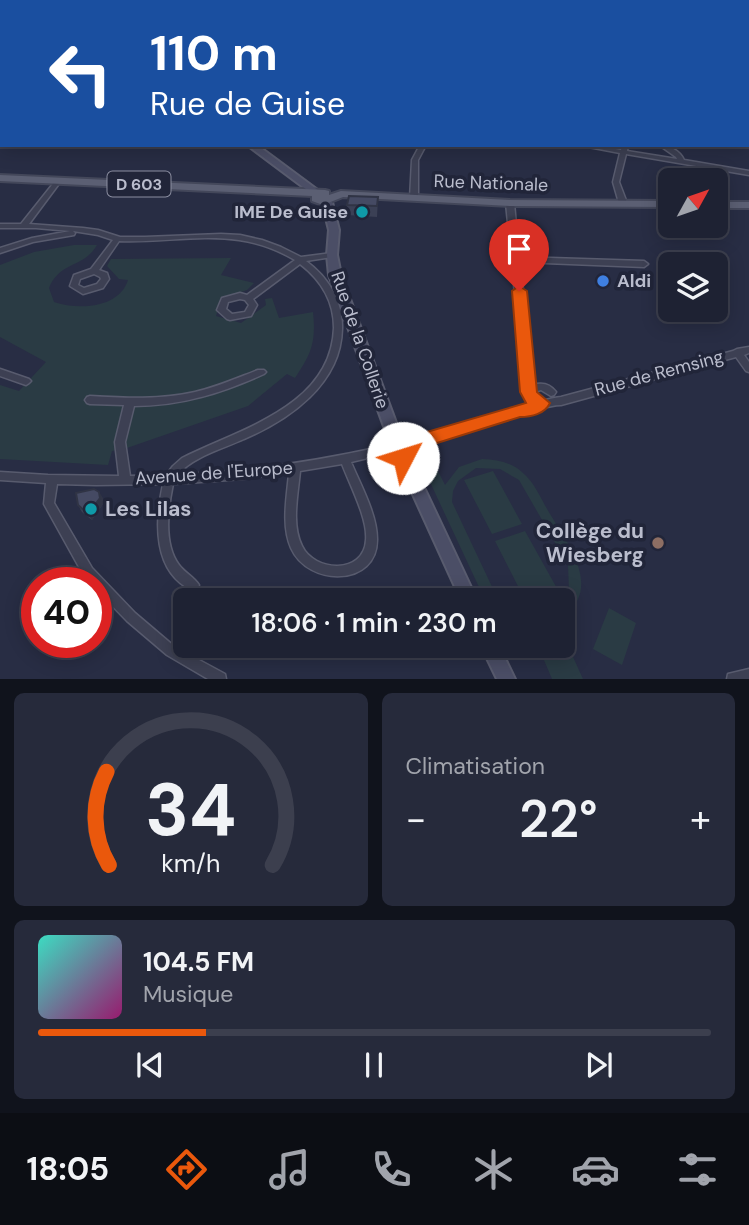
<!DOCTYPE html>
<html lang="fr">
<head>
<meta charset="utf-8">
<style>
	:root { --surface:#1e2233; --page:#262a3b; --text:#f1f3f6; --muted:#a1a4ac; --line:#3c3f4e; --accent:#ea580c }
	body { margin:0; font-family:"DM Sans",sans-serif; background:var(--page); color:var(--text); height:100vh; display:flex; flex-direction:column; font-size:26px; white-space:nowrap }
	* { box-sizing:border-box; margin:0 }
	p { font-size:23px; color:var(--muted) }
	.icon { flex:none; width:38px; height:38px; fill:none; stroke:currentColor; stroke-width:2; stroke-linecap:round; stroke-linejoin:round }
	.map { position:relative; height:679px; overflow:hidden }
	.side { display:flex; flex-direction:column; gap:14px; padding:14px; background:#10131c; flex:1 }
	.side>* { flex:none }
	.top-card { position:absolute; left:0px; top:0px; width:749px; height:147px; box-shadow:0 4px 18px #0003,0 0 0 2px var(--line); background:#1a4fa0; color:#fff; overflow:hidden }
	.needle { width:46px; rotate:50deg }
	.buttons { position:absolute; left:658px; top:168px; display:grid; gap:14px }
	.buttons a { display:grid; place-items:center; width:70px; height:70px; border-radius:10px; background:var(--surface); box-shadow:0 4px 18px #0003,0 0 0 2px var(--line); font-size:35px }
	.speed { position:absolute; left:21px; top:567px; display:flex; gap:14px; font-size:35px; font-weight:700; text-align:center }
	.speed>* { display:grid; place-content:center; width:91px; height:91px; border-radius:50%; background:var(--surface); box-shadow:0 4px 18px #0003,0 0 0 2px var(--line); line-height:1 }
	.speed .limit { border:10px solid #d22; background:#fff; color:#111 }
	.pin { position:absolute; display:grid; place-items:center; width:60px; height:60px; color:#fff; margin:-72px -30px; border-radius:50% 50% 50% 0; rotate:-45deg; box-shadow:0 0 7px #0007 }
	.pin .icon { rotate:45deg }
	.me { position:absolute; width:77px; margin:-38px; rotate:50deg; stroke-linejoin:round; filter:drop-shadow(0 0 5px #0008) }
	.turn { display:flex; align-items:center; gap:24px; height:147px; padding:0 35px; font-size:32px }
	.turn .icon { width:91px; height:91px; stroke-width:2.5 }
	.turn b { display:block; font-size:49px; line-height:60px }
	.big { font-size:52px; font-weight:600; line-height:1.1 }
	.side .widget { flex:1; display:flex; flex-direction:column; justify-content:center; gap:10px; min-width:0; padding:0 24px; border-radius:10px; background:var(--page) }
	.side .dial { align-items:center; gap:0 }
	.dial svg { height:182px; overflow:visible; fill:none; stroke:var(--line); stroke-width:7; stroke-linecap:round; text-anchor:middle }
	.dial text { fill:var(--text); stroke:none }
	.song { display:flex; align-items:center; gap:21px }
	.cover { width:84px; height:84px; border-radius:10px; background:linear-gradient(135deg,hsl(170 70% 55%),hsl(320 70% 35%)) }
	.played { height:7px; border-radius:4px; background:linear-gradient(90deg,var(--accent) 25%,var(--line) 25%) }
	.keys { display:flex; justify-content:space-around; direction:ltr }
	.heat { display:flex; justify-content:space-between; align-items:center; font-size:38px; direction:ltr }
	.side .tiles { flex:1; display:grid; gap:14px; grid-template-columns:1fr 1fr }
	.widget:last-child { grid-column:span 2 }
	.trip { position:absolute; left:173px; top:588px; width:402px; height:70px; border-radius:10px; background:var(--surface); box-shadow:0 4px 18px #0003,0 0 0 2px var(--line); font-weight:600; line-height:70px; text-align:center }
	.tab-bar { display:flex; height:112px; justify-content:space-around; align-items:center; background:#0c0e14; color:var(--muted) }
	.tab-bar .icon { width:49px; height:49px }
	.tab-bar .active { color:var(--accent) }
	.tab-bar b { font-size:32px; color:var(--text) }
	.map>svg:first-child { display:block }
	.green { fill:#2a3b44 }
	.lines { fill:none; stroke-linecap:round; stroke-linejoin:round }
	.street-casing { stroke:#585b6e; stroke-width:3 }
	.secondary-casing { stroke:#585b6e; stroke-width:4 }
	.primary-casing { stroke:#43475a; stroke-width:4 }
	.street { fill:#3d4053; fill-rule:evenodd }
	.secondary { fill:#4b4e66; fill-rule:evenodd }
	.primary { fill:#5b5f73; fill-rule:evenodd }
	.wall { fill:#3b4055 }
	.shaded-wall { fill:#303445 }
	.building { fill:#454a63; stroke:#303445; stroke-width:2 }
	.route { fill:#ea580c; stroke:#983908; stroke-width:2 }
	.culture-dot { fill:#0f9aa8; stroke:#212539; stroke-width:2.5 }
	.shop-dot { fill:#3f7fe0; stroke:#212539; stroke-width:2.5 }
	.education-dot { fill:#8d6e63; stroke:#212539; stroke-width:2.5 }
	.labels { text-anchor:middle; stroke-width:7; stroke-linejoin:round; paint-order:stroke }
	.shield { fill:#212539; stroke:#8c8fa1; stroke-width:2 }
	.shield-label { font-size:16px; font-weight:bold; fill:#babdcd }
	.street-label { font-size:18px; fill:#babdcd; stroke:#212539 }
	.poi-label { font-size:18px; font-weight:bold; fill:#babdcd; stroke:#212539; text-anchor:end }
	.near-poi-label { font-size:21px; font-weight:bold; fill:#babdcd; stroke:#212539; text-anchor:start }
</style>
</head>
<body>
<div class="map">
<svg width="749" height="679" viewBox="0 0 749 679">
	<rect width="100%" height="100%" fill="#282d44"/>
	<path class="green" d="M 74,245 L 97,245 C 84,268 60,261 49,288 L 54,302 C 77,310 119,309 128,280 L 119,279 L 107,266 L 111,259 L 231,258 L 221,275 L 254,283 L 247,290 L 221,299 L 216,316 L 241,323 L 266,305 L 265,299 L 272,298 L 279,318 L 313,312 C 316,342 312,353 295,378 L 287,374 L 248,406 L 127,448 L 112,451 L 108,465 L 0,459 L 0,385 L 19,391 L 46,362 L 0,337 L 0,265 L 34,252 Z
		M 482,459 C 498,460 511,462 523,473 C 535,483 542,501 550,514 C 568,544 602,587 564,616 L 563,600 L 569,591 L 568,565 L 519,480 L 500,469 L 476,468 L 458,481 L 453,491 L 452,502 L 495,593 L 503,600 L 485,600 L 423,467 L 434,463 L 445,485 L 459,467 Z
		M 493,471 L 522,524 L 492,534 L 464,480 Z
		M 525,531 L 559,592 L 538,600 L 525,600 L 495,541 Z
		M 609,608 L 636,623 L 622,665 L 593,649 Z
		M 564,637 L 583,679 L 552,679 L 538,646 L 564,646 Z"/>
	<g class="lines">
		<g class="street-casing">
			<path id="street" d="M 20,0 L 27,0 L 30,2 L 23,2 Z
				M 468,0 L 473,0 L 472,2 L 467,2 Z
				M 747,88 L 749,89 L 749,93 L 747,92 Z
				M 0,125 L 2,125 L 2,129 L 0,129 Z
				M 420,145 L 426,145 L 418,160 L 418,198 L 414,200 L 410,198 L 412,160 Z
				M 578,145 L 594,145 L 621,150 L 622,145 L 628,145 L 627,151 L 677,159 L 676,157 L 659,145 C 669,145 680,151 684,160 L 749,171 L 749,175 L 626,154 L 619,182 L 627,203 L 623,205 L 619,203 L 613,182 L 620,153 Z
				M 58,179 L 61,181 L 29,224 L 83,228 L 98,230 L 120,237 L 145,237 L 221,234 L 240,235 L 262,240 L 281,247 L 301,257 L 332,253 L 336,255 L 332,257 L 306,261 C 328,277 343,301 342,329 C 341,384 289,420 244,439 C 222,449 195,456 178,474 C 248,472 317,461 385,446 L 389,447 L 390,450 L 389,453 L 351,462 C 360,484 377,514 377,539 C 378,587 308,587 291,548 C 281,525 287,497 289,473 L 242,479 L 173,484 C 168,508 163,544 179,565 C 185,573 194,577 199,585 L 197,589 L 193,591 C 152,572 155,521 163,484 L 96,485 L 57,484 L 54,503 L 92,568 L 135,613 L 175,647 L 225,674 L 226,679 L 208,679 L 167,655 L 127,621 L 96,589 L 96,583 L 90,583 L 84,576 L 44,504 L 46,483 L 0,480 L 0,472 L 48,475 L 119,476 L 115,442 L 124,405 L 90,404 L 87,403 L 85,400 L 87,397 L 90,396 C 125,398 160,400 195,392 C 217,387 237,378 258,370 L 264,370 L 266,372 L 264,374 C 222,393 181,406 134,406 L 125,442 L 130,476 L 166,475 L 173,466 L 182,458 C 239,429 331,407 334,328 C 334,301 321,280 300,264 L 253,299 L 257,305 L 251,316 L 230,320 L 227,319 L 217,310 L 222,298 L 240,293 L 247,295 L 295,260 C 278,250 259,243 239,240 C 200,234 159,243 119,241 L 99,270 L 107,273 L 109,279 L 103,288 L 83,294 L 70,286 L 74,275 L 91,269 L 113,240 L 98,235 L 73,231 L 75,233 L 74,235 L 33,242 L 0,253 L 0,248 L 32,238 L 70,231 L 36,228 L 0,228 L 0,224 L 21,224 L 56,180 ZM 94,274 L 100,277 L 101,279 L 97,284 L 84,288 L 78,285 L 80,279 ZM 240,299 L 245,300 L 249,305 L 245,312 L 232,314 L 226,309 L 228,302 ZM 342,464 C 350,485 368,519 366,540 C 364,575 314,572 302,546 C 291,524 298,494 300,471 Z
				M 507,201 L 510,201 L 514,203 L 519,257 L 644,261 L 648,264 L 644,267 L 520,262 L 533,385 C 543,382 550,384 556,392 L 554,395 L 551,396 L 541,390 L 534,392 L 533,399 L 527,399 L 525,396 L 506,203 Z
				M 749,347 L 749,353 L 744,355 L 749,362 L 749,372 L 746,371 L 736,357 L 561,405 C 547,405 534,412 520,414 L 412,447 L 408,446 L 407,443 L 408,440 L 412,439 L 520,406 C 534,405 547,398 561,397 L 733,351 L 737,349 Z
				M 0,369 L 29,379 L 31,381 L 29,383 L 26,385 L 0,376 Z
				M 749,669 L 749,679 L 727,679 L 728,674 Z"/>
		</g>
		<g class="secondary-casing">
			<path id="secondary" d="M 171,0 L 177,0 L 178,2 L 172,2 Z
				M 619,0 L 627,0 L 629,2 L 620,2 Z
				M 747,50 L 749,50 L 749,55 L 747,55 Z
				M 0,63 L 2,63 L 2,67 L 0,67 Z
				M 247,145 L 257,145 L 323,194 L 321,196 L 315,196 Z
				M 327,199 L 332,202 L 339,230 L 337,255 L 341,275 L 398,428 C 417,431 425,446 412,462 L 477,600 L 461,600 L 400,466 C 381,463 373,448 386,432 L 329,275 L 327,255 L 329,230 L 322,202 ZM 397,440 L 401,440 L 405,446 L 404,451 L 398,454 L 393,448 L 393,443 Z
				M 481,646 L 499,646 L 515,679 L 497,679 Z"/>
		</g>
		<g class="primary-casing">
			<path id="primary" d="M 0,175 L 325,190 L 329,191 L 329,195 L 341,191 L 510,200 L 670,201 L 670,207 L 510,206 L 343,197 L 323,205 L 312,201 L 312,196 L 0,181 Z
				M 716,202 L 749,202 L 749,208 L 716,208 Z"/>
		</g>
		<use href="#street" class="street"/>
		<use href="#secondary" class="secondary"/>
		<use href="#primary" class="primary"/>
	</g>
	<path class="wall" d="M 378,197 L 377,217 L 347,215 L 347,205 Z
		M 103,498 L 103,504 L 92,520 L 82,512 L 78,505 Z"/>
	<path class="shaded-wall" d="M 99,492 L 103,498 L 103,504 L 92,520 L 88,514 Z"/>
	<path class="building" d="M 349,196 L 378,197 L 377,206 L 347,205 Z
		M 94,489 L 99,492 L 100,498 L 88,514 L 78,505 L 76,493 Z"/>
	<path class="route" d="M 519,286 L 527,291 L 537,392 L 550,403 C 545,414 531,417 520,417 L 421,448 C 420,460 408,468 397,464 L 394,458 L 403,449 L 406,438 L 526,403 L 520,392 L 512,291 Z"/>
	<g class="culture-dot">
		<circle cx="362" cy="212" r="7"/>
		<circle cx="91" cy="509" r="7"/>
	</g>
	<circle class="shop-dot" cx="603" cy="281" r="7"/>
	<circle class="education-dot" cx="658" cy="543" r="7"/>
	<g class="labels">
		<rect class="shield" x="107.5" y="171.5" width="63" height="25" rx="5"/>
		<g class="shield-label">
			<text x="139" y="190">D 603</text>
		</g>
		<g class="street-label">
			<text transform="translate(491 183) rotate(2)" y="6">Rue Nationale</text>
			<text transform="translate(360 340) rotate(71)" y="6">Rue de la Collerie</text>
			<text transform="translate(659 373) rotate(-15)" y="6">Rue de Remsing</text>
			<text transform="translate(214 473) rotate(-4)" y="6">Avenue de l'Europe</text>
		</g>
		<g class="poi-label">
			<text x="348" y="218">IME De Guise</text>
			<text x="617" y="287" text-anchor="start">Aldi</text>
		</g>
		<g class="near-poi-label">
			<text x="105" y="516">Les Lilas</text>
			<text x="644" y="538" text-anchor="end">Collège du<tspan x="644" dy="24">Wiesberg</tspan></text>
		</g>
	</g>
</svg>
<div class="buttons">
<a><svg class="needle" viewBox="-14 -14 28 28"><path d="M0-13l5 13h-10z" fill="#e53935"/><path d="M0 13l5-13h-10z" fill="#a1a4ac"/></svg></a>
<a><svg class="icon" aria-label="layers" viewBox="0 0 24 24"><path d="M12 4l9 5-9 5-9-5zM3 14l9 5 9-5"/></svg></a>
</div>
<div class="speed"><div class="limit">40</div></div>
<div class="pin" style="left:519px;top:291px;background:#d93025"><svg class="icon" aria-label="arrive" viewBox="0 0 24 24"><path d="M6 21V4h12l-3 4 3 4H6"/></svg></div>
<svg class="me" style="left:403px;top:458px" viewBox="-20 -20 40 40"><circle r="19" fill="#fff"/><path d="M0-13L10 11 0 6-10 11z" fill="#ea580c"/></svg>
<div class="trip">18:06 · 1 min · 230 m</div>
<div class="top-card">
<div class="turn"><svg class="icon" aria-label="left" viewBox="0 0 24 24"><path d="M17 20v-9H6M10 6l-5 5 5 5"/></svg><div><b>110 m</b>Rue de Guise</div></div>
</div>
</div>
<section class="side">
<div class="tiles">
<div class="widget dial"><svg viewBox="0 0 100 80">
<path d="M14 69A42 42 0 1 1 86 69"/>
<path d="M14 69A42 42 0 0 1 13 28" stroke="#ea580c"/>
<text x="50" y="56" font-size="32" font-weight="700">34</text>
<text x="50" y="72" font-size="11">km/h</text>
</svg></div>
<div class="widget"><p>Climatisation</p>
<div class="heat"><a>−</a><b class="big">22°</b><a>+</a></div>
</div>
<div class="widget">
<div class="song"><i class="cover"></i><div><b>104.5 FM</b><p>Musique</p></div></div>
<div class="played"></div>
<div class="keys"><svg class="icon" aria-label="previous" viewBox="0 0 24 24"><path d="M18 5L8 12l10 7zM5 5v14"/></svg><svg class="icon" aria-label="pause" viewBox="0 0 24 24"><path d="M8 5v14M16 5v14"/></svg><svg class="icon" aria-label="next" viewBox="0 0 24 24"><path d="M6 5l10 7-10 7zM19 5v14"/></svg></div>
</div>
</div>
</section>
<nav class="tab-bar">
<b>18:05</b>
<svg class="icon active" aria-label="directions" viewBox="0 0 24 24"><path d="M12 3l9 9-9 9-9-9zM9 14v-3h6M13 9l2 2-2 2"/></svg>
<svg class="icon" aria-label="music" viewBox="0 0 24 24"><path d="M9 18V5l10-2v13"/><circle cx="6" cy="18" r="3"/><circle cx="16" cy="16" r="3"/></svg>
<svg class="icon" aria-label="phone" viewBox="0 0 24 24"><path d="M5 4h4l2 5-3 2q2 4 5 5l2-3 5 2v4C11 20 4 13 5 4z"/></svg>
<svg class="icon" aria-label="climate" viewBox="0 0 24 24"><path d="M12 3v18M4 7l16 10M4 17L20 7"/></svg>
<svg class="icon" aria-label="car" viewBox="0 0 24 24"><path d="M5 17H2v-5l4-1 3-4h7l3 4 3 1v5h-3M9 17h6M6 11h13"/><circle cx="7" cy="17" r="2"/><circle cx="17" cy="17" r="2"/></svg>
<svg class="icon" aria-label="filters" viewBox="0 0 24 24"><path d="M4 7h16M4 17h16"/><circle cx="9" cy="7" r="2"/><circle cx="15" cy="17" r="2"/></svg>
</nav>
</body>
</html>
